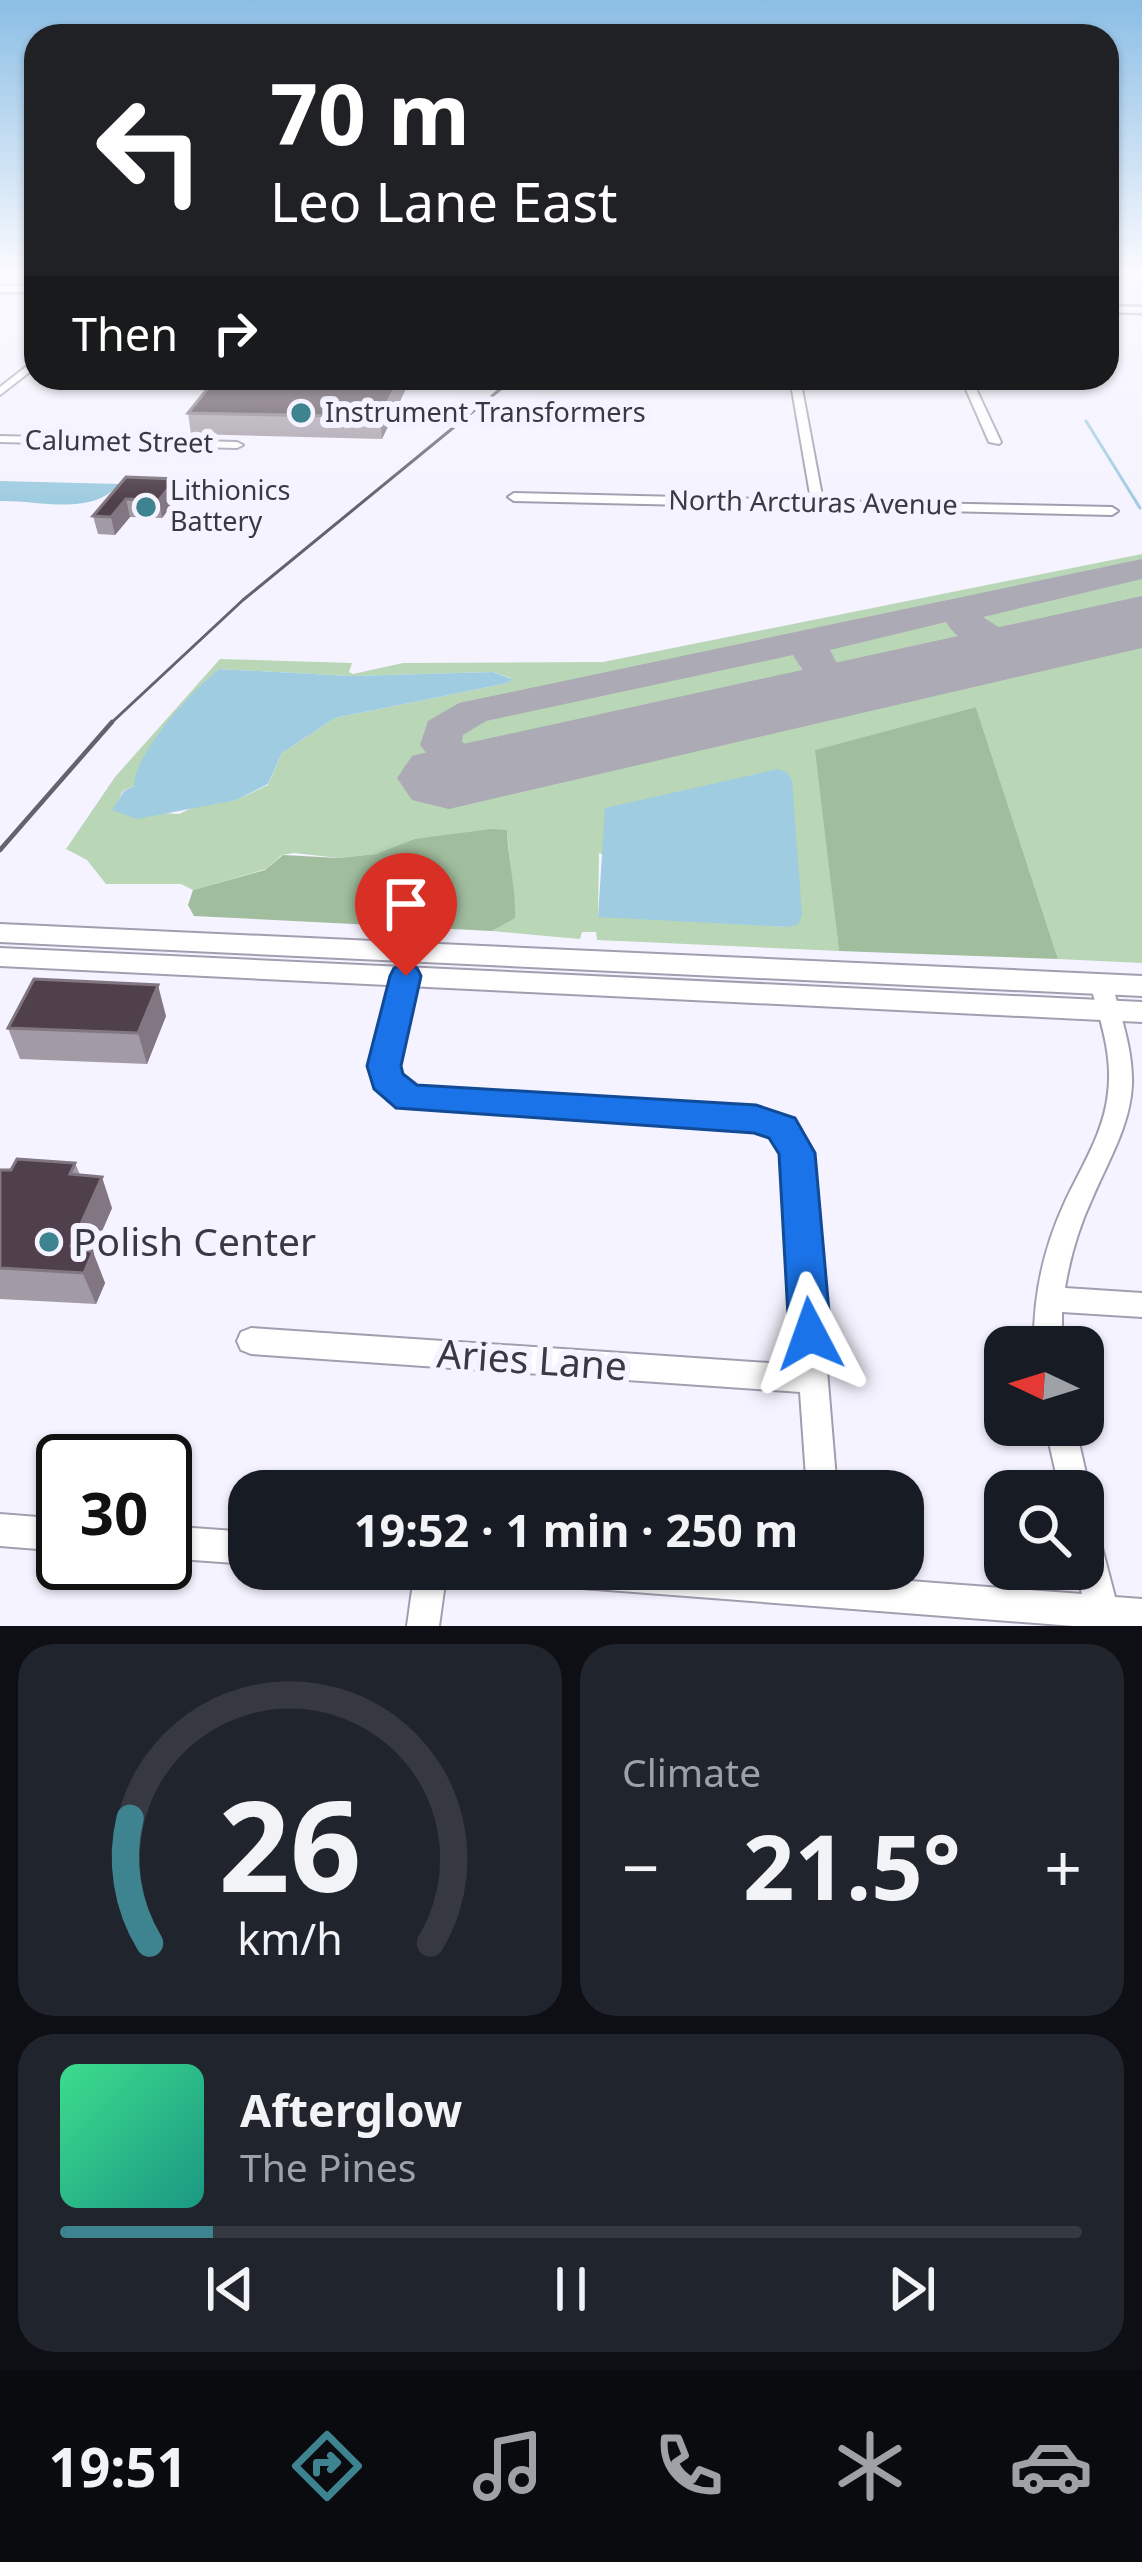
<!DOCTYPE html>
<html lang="en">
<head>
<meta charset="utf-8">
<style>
	:root { --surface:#171b24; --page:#20242c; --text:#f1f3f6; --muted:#9ea1a6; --line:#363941; --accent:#3d8390 }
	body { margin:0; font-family:"Noto Sans",sans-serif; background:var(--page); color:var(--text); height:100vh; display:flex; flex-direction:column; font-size:45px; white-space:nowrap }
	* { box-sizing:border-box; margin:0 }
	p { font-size:39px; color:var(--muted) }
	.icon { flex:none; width:66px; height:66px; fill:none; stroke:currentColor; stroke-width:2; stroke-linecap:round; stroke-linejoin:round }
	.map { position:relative; height:1626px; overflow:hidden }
	.panel { display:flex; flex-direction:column; gap:18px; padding:18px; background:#0d0f14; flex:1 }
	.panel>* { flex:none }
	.hud { position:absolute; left:24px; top:24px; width:1095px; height:366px; border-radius:36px; box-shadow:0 3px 9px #0004; background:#202124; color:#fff; overflow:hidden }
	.needle { width:78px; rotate:274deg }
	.controls { position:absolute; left:984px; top:1326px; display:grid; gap:24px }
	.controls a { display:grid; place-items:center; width:120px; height:120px; border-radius:24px; background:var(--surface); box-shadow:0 3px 9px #0004; font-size:60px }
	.speed { position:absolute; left:36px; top:1434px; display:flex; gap:24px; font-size:60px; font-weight:700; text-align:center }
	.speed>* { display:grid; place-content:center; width:156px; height:156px; border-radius:50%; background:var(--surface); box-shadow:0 3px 9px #0004; line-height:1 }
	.speed .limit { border:6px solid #111; border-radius:18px; background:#fff; color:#111 }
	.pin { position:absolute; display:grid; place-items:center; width:102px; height:102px; color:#fff; margin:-123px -51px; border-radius:50% 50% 50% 0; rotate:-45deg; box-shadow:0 0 12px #0007 }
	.pin .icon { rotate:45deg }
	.me { position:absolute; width:132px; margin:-66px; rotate:356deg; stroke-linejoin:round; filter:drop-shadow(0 0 9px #0008) }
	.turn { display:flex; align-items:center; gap:42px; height:252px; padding:0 48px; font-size:54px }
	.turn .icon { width:156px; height:156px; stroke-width:2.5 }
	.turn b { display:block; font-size:84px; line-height:102px }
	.then { display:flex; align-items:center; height:114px; padding:0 48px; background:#0003; gap:24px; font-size:45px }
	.big { font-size:90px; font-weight:700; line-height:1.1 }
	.panel .card { flex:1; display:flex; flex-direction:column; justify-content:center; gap:18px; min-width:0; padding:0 42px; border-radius:36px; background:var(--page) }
	.panel .dial { align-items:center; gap:0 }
	.dial svg { height:312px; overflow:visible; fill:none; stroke:var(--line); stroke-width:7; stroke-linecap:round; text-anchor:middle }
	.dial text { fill:var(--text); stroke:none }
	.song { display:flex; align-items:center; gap:36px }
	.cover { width:144px; height:144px; border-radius:18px; background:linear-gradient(135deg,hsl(150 70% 55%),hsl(170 70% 35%)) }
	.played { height:12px; border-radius:6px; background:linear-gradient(90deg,var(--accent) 15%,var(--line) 15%) }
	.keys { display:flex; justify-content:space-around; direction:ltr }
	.heat { display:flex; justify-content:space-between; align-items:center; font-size:66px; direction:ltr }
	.panel .tiles { flex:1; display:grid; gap:18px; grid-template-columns:1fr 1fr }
	.card:last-child { grid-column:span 2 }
	.trip { position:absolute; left:228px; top:1470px; width:696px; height:120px; border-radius:36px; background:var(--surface); box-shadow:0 3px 9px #0004; font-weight:700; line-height:120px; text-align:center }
	.dock { display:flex; height:192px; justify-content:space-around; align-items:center; background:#090b0e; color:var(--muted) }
	.dock .icon { width:84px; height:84px }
	.dock .current { color:var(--accent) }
	.dock b { font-size:54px; color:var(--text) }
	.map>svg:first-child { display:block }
	.green { fill:#b9d6b7; fill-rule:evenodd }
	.forest { fill:#a0bd9d }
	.water { fill:#9fcce0 }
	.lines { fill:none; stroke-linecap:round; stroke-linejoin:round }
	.stream { stroke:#9fcce0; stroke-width:3 }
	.taxiway { fill:#acaab4; fill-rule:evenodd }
	.runway { fill:#acaab4; fill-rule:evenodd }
	.minor-casing { stroke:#a29eb0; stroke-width:4 }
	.tertiary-casing { stroke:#a29eb0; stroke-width:5 }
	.secondary-casing { stroke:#a29eb0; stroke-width:4 }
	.minor { fill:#fff; fill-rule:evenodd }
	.tertiary { fill:#fff; fill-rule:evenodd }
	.secondary { fill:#fff; fill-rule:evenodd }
	.rail-far1 { stroke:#64626a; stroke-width:3 }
	.rail { stroke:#64626a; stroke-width:4.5 }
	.wall { fill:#a29aa5 }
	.shaded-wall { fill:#817681 }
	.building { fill:#4f404b; stroke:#817681; stroke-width:3 }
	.route { fill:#1a73e8; stroke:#114b97; stroke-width:3 }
	.poi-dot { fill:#3d8390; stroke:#f5f3ff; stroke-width:4.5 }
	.labels { text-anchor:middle; stroke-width:12; stroke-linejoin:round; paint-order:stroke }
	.far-poi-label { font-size:27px; fill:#3a3840; stroke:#f5f3ff; text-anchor:start }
	.far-street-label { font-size:27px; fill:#3a3840; stroke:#f5f3ff }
	.near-poi-label { font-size:39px; fill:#3a3840; stroke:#f5f3ff; text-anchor:start }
	.near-street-label { font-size:39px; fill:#3a3840; stroke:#f5f3ff }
</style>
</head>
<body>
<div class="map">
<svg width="1142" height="1626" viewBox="0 0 1142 1626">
	<rect width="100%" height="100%" fill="#f5f3ff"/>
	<path class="green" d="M 1142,554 L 1142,565 L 463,709 L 436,724 L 430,747 L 455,794 L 1142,636 L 1142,963 L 1058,959 L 976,707 L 816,750 L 839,951 L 597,940 L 596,932 L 582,932 L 580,939 L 492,931 L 515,917 L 507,831 L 414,839 L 376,854 L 339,858 L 294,853 L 282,855 L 266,869 L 193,890 L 181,884 L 106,884 L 87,860 L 66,849 L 115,777 L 220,659 L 352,663 L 349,672 L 353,674 L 403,663 L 603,662 ZM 219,669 L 350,676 L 493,672 L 511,678 L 508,683 L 335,718 L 282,753 L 268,785 L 236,800 L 202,803 L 179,814 L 113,810 L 123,791 L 134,786 L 180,707 ZM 599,853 L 788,927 L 598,916 Z
		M 1142,574 L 1142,608 C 1104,617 997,655 974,616 L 983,608 Z
		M 949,615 L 953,628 L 974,645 C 941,653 835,691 822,651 L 833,641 Z
		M 796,649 L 800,667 L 814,681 L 480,755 L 457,751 L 450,741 L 456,727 L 473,718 Z"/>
	<path class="forest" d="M 976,707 L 1058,959 L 839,951 L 815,750 Z
		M 492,829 L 507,830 C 508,860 516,889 515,918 L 492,931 L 194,916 L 188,905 L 193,890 L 265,870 L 283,855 L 339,858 L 376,854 L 414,839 Z"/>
	<path class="water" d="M 0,481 L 119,484 C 92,517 39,500 0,501 Z
		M 219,669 L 350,676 L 493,672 L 512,679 L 508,683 L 335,718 L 282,753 L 268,784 L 236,800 L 137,819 L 112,810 L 124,791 L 134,786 C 135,752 191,692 219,669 Z
		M 778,769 L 787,772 L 792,780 L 802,915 L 798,924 L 788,927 L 598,917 L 605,808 Z"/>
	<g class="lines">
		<path class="stream" d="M 1086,421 L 1140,508"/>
		<path class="taxiway" d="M 1142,559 L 1142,579 L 983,617 L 1006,632 L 1050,638 L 1056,646 L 1050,654 C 1017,662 964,653 946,622 L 830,650 L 836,662 L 887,674 L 893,682 L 887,690 L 873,694 L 808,679 L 793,655 L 486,721 L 463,735 L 462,742 L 478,751 L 519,757 L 525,766 L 519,775 C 485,784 441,775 420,745 L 428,721 L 459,703 Z"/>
		<path class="runway" d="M 1142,596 L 1142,648 L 449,809 L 412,800 L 397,778 L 412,756 L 449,747 Z"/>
		<g class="minor-casing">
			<path id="minor" d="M 36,359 L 36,367 L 0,395 L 0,387 Z
				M 790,378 L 800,378 L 823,501 L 1112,507 L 1118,511 L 1112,515 L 514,501 L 508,497 L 514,493 L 811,500 Z
				M 961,378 L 971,378 L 1001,442 L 999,444 L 989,442 Z
				M 0,436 L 237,442 L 243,445 L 237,448 L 0,442 Z
				M 406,969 L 413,971 L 416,976 L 395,1066 L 397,1076 L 414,1090 L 756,1110 C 783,1119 797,1127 809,1153 L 837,1491 L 807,1491 L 800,1392 L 251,1354 L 241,1350 L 237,1341 L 241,1332 L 251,1328 L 799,1365 L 785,1153 L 773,1137 L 755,1128 L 401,1105 L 378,1086 L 373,1066 L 396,976 L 399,971 Z
				M 1101,977 L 1108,979 L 1112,984 C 1121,1017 1133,1050 1132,1085 C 1130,1126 1108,1161 1092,1199 C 1079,1227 1070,1257 1065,1288 L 1142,1293 L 1142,1317 L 1062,1312 L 1062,1347 L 1034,1347 C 1033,1297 1043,1250 1064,1204 C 1081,1167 1104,1133 1108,1093 C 1113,1055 1100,1019 1090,984 L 1094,979 Z
				M 1045,1425 L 1075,1425 L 1090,1491 L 1086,1502 L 1083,1503 L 1083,1491 L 1060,1491 Z
				M 1083,1513 L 1094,1517 L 1115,1597 L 1142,1599 L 1142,1626 L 1074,1626 L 543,1585 L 532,1580 L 527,1569 L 752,1569 L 1082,1594 L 1076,1569 L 1083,1569 Z
				M 0,1514 L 63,1519 L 63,1551 L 0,1546 Z
				M 165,1526 L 249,1532 L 249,1564 L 165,1558 Z
				M 415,1569 L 447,1569 L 439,1626 L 407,1626 Z"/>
		</g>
		<g class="tertiary-casing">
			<path id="tertiary" d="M 0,286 L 36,286 L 36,292 L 0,292 Z
				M 1107,306 L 1142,307 L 1142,313 L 1107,312 Z"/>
		</g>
		<g class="secondary-casing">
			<path id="secondary" d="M 0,924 L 1142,976 L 1142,996 L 0,942 Z
				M 0,948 L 1142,1002 L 1142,1022 L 0,966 Z"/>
		</g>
		<use href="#minor" class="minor"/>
		<use href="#tertiary" class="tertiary"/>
		<use href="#secondary" class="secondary"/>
		<path class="rail-far1" d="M 109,725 L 243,600 L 514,378"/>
		<path class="rail" d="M 0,850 L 112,722"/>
	</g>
	<path class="wall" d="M 411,378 L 382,439 L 191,434 L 188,413 Z
		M 126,477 L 179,496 L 162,518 L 130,517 L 115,535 L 98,534 L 93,516 Z
		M 166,1016 L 147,1064 L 20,1059 L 8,1028 Z
		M 75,1163 L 80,1175 L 112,1208 L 93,1252 L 105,1283 L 96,1304 L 0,1299 L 0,1170 L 11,1170 Z"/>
	<path class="shaded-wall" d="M 400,378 L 411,378 L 382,439 L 380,417 Z
		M 176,479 L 179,496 L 162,518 L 159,500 Z
		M 126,499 L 130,517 L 115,535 L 111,517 Z
		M 158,985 L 166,1016 L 147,1064 L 138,1033 Z
		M 102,1177 L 112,1208 L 93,1252 L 105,1283 L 96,1304 L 71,1246 Z"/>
	<path class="building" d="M 216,378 L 400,378 L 380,417 L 188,413 Z
		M 126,477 L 176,479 L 159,500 L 126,499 L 111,517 L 93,516 Z
		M 34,979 L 158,985 L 138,1033 L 8,1028 Z
		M 17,1159 L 75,1163 L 70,1174 L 102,1177 L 71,1246 L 93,1252 L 84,1273 L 0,1268 L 0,1170 L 11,1170 Z"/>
	<linearGradient id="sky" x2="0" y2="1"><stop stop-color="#8bbee5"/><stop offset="0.54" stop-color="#fafaff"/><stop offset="1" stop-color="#fafaff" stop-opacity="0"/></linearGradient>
	<rect width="1142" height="501" fill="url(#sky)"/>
	<path class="route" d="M 406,964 L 417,968 L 421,976 L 401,1066 L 403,1074 L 417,1085 L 756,1105 L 795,1118 L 815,1153 L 831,1334 L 825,1347 L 810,1353 L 795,1347 L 789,1334 L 779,1154 L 769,1138 L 754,1133 L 396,1108 L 374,1089 L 367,1066 L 390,976 L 394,968 Z"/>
	<g class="poi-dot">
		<circle cx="301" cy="413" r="12"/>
		<circle cx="146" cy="507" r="12"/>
		<circle cx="49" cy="1242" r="12"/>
	</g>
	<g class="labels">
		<g class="far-poi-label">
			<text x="325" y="422">Instrument Transformers</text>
			<text x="170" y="500">Lithionics<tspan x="170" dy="31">Battery</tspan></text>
		</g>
		<g class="far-street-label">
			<text transform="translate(119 442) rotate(1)" y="9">Calumet Street</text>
			<text transform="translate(813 503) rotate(1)" y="9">North Arcturas Avenue</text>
		</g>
		<g class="near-poi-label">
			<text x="73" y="1256">Polish Center</text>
		</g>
		<g class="near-street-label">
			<text transform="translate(532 1360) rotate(4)" y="14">Aries Lane</text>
		</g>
	</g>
</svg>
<div class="controls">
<a><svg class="needle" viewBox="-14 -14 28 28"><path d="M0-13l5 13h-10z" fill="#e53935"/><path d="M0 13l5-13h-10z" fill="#9ea1a6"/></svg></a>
<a><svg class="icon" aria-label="search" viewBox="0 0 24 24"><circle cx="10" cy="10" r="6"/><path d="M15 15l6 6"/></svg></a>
</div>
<div class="speed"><div class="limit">30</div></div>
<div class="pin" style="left:406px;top:976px;background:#d93025"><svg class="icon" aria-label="arrive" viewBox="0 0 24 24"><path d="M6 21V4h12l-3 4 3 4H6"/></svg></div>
<svg class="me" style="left:810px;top:1334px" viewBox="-20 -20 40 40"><path d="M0-17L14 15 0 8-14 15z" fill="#1a73e8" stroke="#fff" stroke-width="4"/></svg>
<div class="trip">19:52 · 1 min · 250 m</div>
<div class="hud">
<div class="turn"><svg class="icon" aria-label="left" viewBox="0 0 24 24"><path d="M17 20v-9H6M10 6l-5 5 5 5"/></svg><div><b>70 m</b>Leo Lane East</div></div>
<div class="then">Then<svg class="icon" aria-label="right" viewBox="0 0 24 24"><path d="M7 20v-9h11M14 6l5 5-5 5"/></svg></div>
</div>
</div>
<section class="panel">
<div class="tiles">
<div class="card dial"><svg viewBox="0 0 100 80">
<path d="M14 69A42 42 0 1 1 86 69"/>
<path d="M14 69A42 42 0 0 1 9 37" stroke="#3d8390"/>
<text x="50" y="56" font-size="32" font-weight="700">26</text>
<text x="50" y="72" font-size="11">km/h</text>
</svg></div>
<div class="card"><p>Climate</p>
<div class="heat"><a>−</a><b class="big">21.5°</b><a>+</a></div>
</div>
<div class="card">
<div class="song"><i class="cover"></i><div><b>Afterglow</b><p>The Pines</p></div></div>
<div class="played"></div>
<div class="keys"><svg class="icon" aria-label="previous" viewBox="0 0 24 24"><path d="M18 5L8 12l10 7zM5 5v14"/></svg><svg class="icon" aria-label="pause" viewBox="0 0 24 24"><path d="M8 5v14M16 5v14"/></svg><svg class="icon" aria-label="next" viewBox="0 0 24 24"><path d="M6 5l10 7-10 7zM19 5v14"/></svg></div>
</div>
</div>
</section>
<nav class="dock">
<b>19:51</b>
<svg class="icon current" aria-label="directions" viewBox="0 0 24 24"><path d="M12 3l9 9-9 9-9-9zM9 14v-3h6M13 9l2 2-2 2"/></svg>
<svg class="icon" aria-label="music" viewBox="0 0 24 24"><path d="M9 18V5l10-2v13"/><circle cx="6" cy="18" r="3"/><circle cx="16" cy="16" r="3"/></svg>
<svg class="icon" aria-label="phone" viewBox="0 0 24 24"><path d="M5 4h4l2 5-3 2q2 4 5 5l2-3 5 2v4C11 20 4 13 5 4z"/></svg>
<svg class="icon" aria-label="climate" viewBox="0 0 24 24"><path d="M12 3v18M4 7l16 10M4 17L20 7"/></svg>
<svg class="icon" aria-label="car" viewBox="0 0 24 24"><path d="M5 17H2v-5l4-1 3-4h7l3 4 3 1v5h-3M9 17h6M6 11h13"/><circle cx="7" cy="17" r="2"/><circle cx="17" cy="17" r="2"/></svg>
</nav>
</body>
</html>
